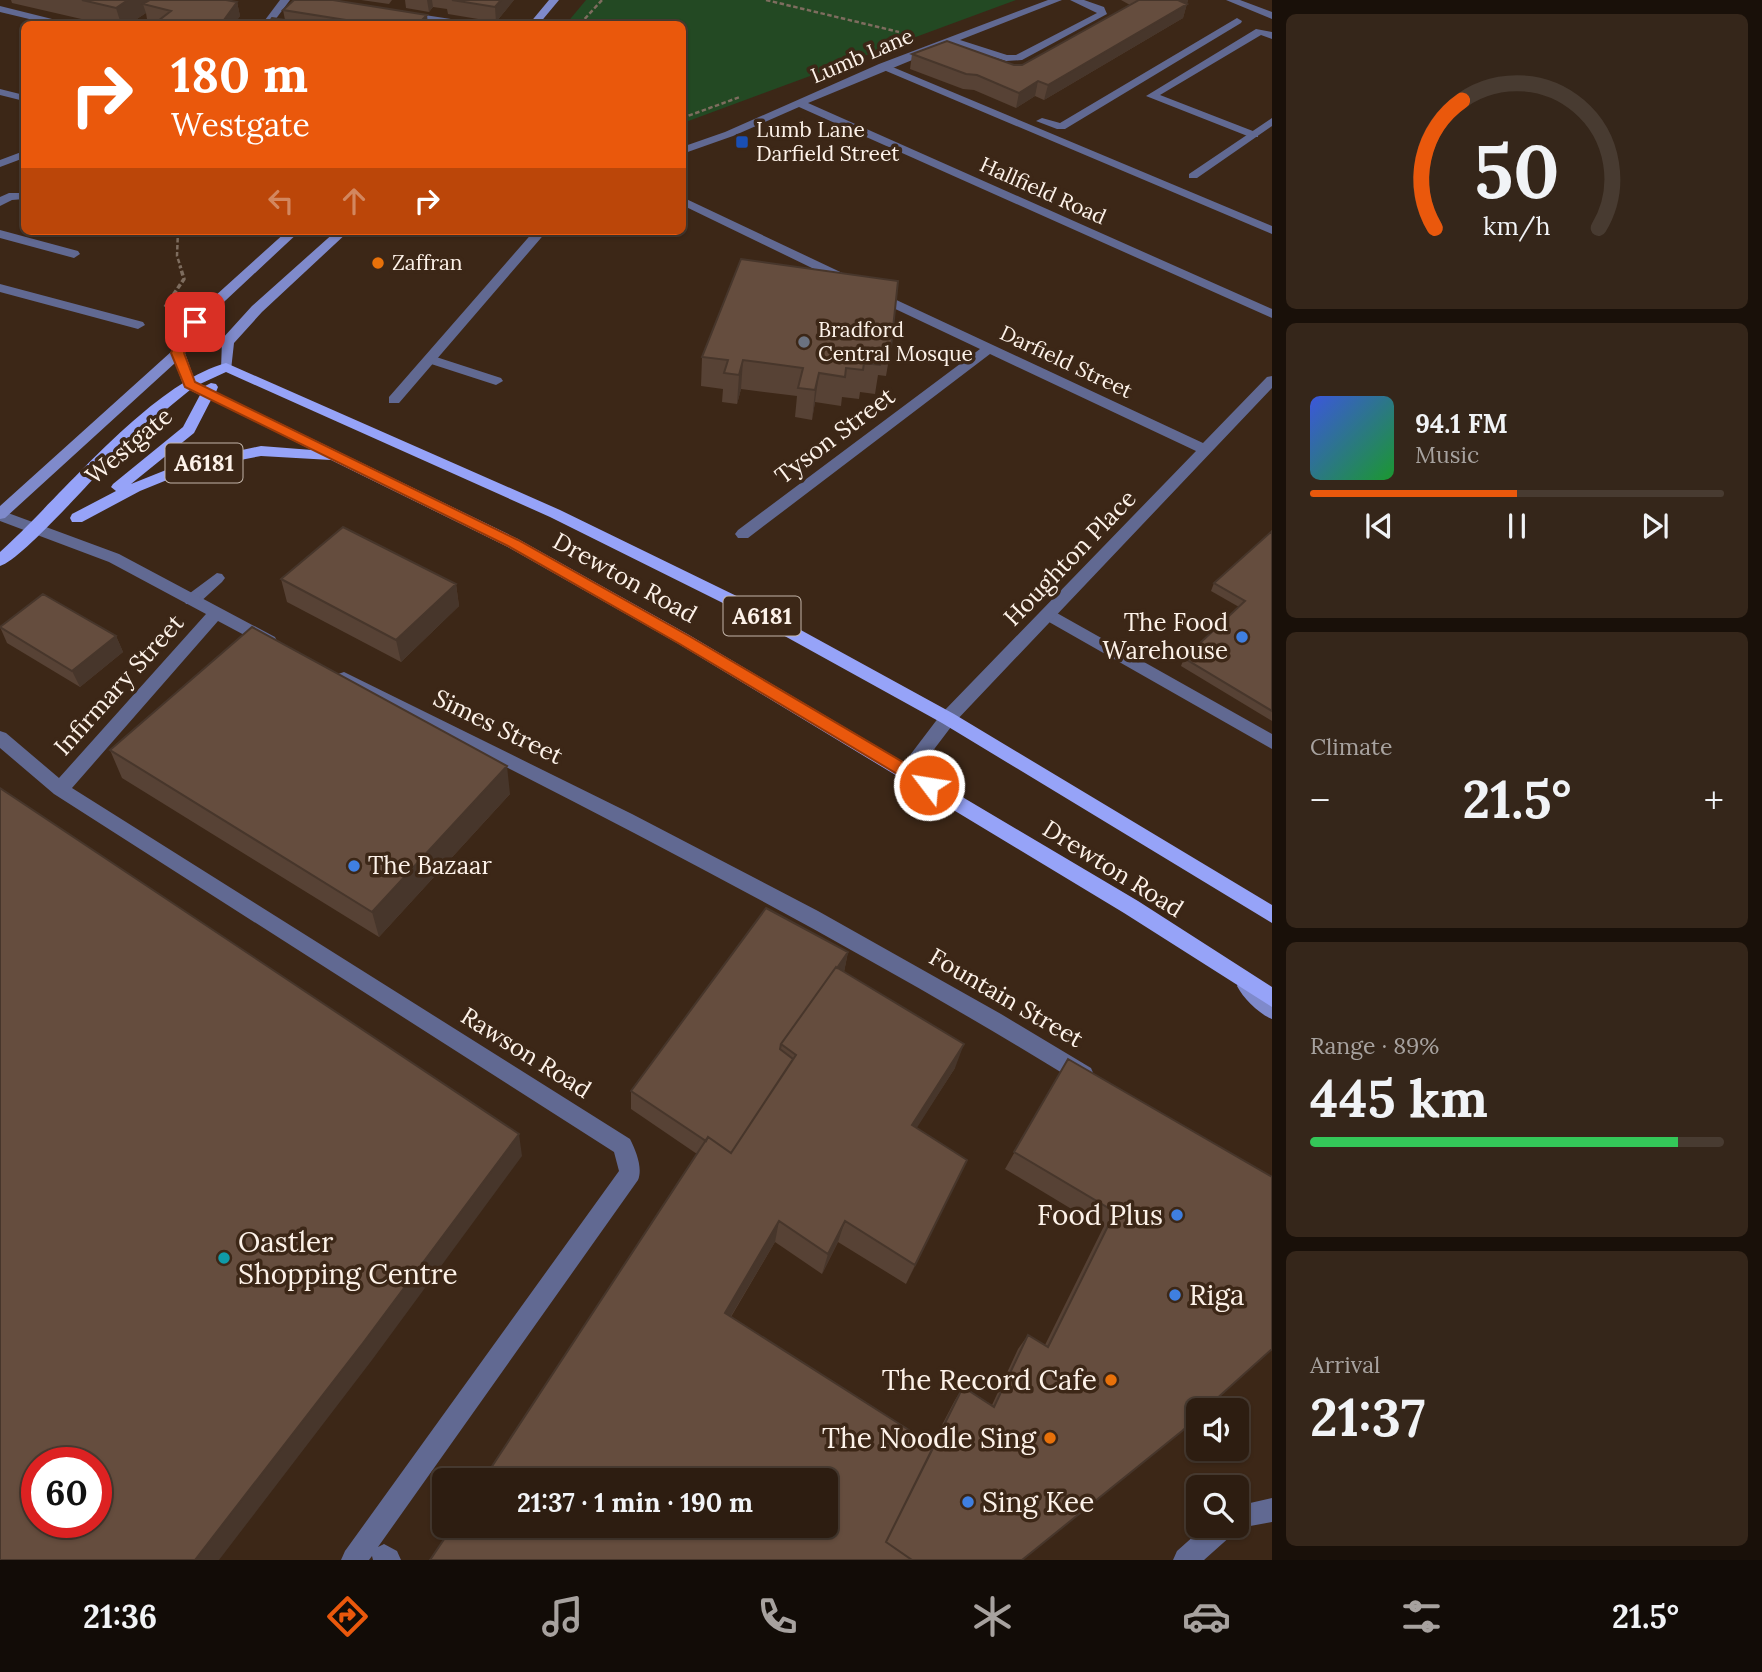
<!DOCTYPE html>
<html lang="en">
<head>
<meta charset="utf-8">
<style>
	:root { --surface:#2d1d11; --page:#35261a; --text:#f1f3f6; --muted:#a7a29f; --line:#483b31; --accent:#ea580c }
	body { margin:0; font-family:Lora,serif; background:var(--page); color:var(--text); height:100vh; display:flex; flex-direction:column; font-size:26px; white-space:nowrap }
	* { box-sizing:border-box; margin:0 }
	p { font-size:23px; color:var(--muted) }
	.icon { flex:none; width:38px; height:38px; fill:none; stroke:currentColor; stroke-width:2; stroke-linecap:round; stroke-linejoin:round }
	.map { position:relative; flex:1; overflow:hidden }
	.sheet { display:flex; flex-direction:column; gap:14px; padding:14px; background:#191009; width:490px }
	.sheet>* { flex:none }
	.banner { position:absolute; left:21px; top:21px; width:665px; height:214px; border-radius:10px; box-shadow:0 2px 5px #0004,0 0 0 2px var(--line); background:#ea580c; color:#fff; overflow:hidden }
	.buttons { position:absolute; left:1186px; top:1398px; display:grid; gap:14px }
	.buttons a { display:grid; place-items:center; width:63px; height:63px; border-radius:10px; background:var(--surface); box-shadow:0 2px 5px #0004,0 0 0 2px var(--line); font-size:35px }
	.speed { position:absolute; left:21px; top:1447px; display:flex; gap:14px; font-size:35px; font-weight:700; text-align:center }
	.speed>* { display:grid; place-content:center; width:91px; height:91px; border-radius:50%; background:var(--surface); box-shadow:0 2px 5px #0004,0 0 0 2px var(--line); line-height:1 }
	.speed .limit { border:10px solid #d22; background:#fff; color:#111 }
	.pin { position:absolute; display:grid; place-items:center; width:60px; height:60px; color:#fff; margin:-30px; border-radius:14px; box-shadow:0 4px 10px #0006 }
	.me { position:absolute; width:77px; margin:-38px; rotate:301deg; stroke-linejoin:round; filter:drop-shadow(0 0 5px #0008) }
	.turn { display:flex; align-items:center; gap:24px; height:147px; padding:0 35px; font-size:32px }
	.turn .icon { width:91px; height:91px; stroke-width:2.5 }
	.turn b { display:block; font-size:49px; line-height:60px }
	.lanes { display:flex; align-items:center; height:66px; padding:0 35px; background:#0003; justify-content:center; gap:35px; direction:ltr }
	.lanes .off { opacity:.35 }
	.big { font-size:52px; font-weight:700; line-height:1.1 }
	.sheet .tile { flex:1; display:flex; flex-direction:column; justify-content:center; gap:10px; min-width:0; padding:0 24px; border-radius:10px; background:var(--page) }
	.sheet .dial { align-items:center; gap:0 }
	.dial svg { height:182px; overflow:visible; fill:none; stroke:var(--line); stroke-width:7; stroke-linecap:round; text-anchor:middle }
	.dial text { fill:var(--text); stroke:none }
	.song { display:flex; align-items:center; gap:21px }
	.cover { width:84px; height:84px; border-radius:10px; background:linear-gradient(135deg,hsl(230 70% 55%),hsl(130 70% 35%)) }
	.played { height:7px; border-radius:4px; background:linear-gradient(90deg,var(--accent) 50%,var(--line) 50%) }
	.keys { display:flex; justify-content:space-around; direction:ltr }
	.heat { display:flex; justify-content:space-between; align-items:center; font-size:38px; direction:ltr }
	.charge { height:10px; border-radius:5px; background:linear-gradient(90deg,#34c759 89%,var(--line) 0) }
	.trip { position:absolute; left:432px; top:1468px; width:406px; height:70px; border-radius:10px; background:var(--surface); box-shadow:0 2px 5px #0004,0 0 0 2px var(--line); font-weight:700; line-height:70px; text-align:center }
	.tabs { display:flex; height:112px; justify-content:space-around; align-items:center; background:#120c07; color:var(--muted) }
	.tabs .icon { width:49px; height:49px }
	.tabs .selected { color:var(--accent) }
	.tabs b { font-size:32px; color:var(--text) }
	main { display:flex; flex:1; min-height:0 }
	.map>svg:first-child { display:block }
	.green { fill:#234923 }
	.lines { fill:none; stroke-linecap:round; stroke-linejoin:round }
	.path-far1 { stroke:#7e6d5f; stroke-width:2.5; stroke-dasharray:4.5 2.5; stroke-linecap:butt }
	.path { stroke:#7e6d5f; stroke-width:3.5; stroke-dasharray:5 2.5; stroke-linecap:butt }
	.lane { fill:#616992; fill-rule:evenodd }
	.street { fill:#616992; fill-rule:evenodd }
	.secondary { fill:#7f8acb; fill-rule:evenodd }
	.primary { fill:#96a3f8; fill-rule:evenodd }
	.wall { fill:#574235 }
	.shaded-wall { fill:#47362b }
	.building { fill:#654d3e; stroke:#47362b; stroke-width:2; fill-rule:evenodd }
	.route { fill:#ea580c; stroke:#983908; stroke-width:2 }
	.transit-dot { fill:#1a4fb4; stroke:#3c2717; stroke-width:2.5 }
	.food-dot { fill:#e8710a; stroke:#3c2717; stroke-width:2.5 }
	.worship-dot { fill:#6b7280; stroke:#3c2717; stroke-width:2.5 }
	.shop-dot { fill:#3f7fe0; stroke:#3c2717; stroke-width:2.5 }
	.culture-dot { fill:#0f9aa8; stroke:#3c2717; stroke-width:2.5 }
	.labels { text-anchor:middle; stroke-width:7; stroke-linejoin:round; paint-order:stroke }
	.far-street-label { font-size:21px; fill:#fdf2e9; stroke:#3c2717 }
	.far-poi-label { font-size:21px; fill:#fdf2e9; stroke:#3c2717; text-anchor:start }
	.shield { fill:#3c2717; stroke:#c3b5aa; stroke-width:2 }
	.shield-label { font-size:23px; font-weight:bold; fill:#fdf2e9 }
	.street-label { font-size:24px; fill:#fdf2e9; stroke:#3c2717 }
	.poi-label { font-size:24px; fill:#fdf2e9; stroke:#3c2717; text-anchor:end }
	.near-poi-label { font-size:28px; fill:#fdf2e9; stroke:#3c2717; text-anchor:end }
</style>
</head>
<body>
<main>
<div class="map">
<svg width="1272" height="1560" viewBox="0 0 1272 1560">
	<rect width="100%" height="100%" fill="#3c2717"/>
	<path class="green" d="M 586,0 L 1016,0 L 683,123 L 682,24 L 566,24 Z"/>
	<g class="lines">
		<path class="path-far1" d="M 766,0 L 899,32
			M 580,24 L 602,0
			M 682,118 L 740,97
			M 178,231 L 177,256 L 181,268"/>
		<path class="path" d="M 165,307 L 184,279 L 180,266"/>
		<path class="lane" d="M 1237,18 L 1242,21 L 1241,23 L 1065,129 L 1057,129 L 1036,121 L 1042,118 L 1060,123 Z
			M 1256,29 L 1272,32 L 1272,39 L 1261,35 L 1160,95 L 1258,133 L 1258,137 L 1250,137 L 1146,96 Z
			M 883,63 L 1272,226 L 1272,234 L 879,68 L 878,66 Z
			M 9,193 L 24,193 L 24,199 L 12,200 L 0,206 L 0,197 Z
			M 0,230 L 78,251 L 80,254 L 74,258 L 0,238 Z
			M 430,355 L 501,378 L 503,381 L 496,385 L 425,362 L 423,359 Z
			M 217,573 L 222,574 L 225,578 L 222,582 L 198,604 L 186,604 L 184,600 L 186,596 Z
			M 1048,608 L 1272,734 L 1272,749 L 1042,618 L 1040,614 Z"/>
		<path class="street" d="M 280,0 L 290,0 L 272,24 L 262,24 Z
			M 1048,0 L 1062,0 L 960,40 L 1007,55 L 1016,55 L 1097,13 L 1070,0 L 1084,0 L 1104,7 L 1107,14 L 1022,60 L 1006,61 L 951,44 L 808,103 L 1272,309 L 1272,318 L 799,107 L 733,136 L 682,154 L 682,147 L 725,132 L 879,64 Z
			M 1226,0 L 1240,0 L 1272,12 L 1272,19 Z
			M 0,6 L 64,22 L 65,24 L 50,24 L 0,12 Z
			M 405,12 L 464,21 L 469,24 L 447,24 L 401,17 L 401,13 Z
			M 0,89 L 24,95 L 24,101 L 0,95 Z
			M 1272,118 L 1272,126 L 1197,178 L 1189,178 L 1189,174 Z
			M 24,151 L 24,158 L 0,167 L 0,160 Z
			M 682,197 L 853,278 L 855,281 L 849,285 L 845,284 L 682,205 Z
			M 534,231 L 547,231 L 399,403 L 389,403 L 389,397 Z
			M 0,284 L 143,322 L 145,325 L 138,329 L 0,292 Z
			M 875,290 L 1203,443 L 1267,377 L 1272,376 L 1272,388 L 954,723 L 913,777 L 901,777 L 898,772 L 901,767 L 942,713 L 1196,451 L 990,354 L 748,538 L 738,538 L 735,534 L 738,530 L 980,349 L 870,297 L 869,294 Z
			M 0,510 L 119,554 L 275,637 L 277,641 L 269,647 L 263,645 L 218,621 L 72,788 L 630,1139 C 636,1151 643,1168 638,1180 L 378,1547 L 384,1544 L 397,1551 L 401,1560 L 373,1560 L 372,1556 L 369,1560 L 341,1560 L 345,1551 L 619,1171 L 614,1152 L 54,794 L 0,748 L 0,731 L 6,733 L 59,778 L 206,614 L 109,562 L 0,521 Z
			M 344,672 L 632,814 L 818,911 L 1001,1014 L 1091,1068 L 1094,1075 L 1091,1082 L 1084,1084 L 1077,1082 C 838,935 589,808 338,682 L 336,678 L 338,674 Z
			M 1272,1498 L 1272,1522 L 1234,1529 L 1232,1535 L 1204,1560 L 1173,1560 L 1177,1551 L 1205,1526 L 1237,1526 L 1237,1506 Z"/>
		<path class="secondary" d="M 549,0 L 559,0 L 539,24 L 529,24 Z
			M 287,231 L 300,231 L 195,329 L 185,353 L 196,384 L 194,387 L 184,387 L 175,363 L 5,518 L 0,519 L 0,506 L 172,351 L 184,324 Z
			M 336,231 L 349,231 L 262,312 L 234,343 L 231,370 L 221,370 L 222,339 L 252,306 Z
			M 1247,977 L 1254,980 L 1272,997 L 1272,1019 C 1259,1014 1243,998 1237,986 L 1240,980 Z"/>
		<path class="primary" d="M 226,363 L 560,510 L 755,605 L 954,714 L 1272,905 L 1272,923 L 942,723 L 743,613 L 550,517 L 226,372 L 200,384 L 205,386 L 211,383 L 216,384 L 218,387 L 216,392 L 518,539 L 689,635 L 1138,901 L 1272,987 L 1272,1007 L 1124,913 L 677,643 L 508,547 L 331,460 L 261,456 L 194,469 L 140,491 L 82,522 L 72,522 L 70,518 L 72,514 L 116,491 L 111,487 L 113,484 L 183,427 L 200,395 L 190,390 C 166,409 143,429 121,450 C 99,471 22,560 0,566 L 0,552 C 60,498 150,384 226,363 ZM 211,400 L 312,450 L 261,446 L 186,462 L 131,484 L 194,433 Z"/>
	</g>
	<path class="wall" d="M 11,0 L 226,0 L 237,2 L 240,16 L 234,24 L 158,24 L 158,21 L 147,19 L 146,13 L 129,24 L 103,24 L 12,3 Z
		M 361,0 L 392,0 L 389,4 Z
		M 405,0 L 514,0 L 496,22 L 448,14 L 447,9 L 433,7 L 429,12 L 406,8 Z
		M 1121,0 L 1188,0 L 1183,18 L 1044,100 L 1035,96 L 1016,108 L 974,90 L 963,89 L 910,69 L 912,54 L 1014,65 L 1022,65 L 1130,5 Z
		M 283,10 L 428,24 L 268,24 L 285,20 Z
		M 741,259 L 891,347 L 886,376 L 878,375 L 875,394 L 860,392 L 859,399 L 842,397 L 841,406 L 815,402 L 812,420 L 795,417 L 797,396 L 741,389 L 737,404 L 722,402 L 723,389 L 701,386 L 702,357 Z
		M 1272,531 L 1272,721 L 1181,666 L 1184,658 L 1239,607 L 1211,591 L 1214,583 Z
		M 281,579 L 456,584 L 459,606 L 401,662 L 287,602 Z
		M 0,627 L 116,636 L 123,652 L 80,687 L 7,643 Z
		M 110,750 L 510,794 L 379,937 L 122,778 Z
		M 848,952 L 844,972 L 955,1068 L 916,1128 L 957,1181 L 906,1284 L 838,1242 L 822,1274 L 775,1242 L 731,1317 L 932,1444 L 955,1400 L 963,1387 L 992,1405 L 1018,1349 L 1028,1335 L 1045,1345 L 1103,1228 L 1005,1169 L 1068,1059 L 1204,1410 L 430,1560 L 697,1154 L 631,1109 L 631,1091 Z"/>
	<path class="shaded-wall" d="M 128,0 L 159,0 L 143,4 L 146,13 L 129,24 L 121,24 L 116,8 Z
		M 427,0 L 432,0 L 433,7 L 429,12 Z
		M 501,0 L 514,0 L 496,22 L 495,7 Z
		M 1178,0 L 1188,0 L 1183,18 L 1044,100 L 1048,85 Z
		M 237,2 L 240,16 L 234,24 L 221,24 Z
		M 427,15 L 428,24 L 418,24 Z
		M 1038,81 L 1035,96 L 1016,108 L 1019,93 Z
		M 743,360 L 741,389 L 737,404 L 739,375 Z
		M 819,373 L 815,402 L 812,420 L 815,390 Z
		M 456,584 L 459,606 L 401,662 L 396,640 Z
		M 116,636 L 123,652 L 80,687 L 72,671 Z
		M 507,766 L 510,794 L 379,937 L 372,912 Z
		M 848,952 L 844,972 L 783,1045 Z
		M 964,1044 L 955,1068 L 904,1148 L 912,1125 Z
		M 519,1134 L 522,1156 L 372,1360 L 219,1560 L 195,1560 Z
		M 967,1160 L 957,1181 L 906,1284 L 915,1265 Z
		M 779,1221 L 775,1242 L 722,1331 L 725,1313 Z
		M 845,1221 L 838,1242 L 822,1274 L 828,1254 Z"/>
	<path class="building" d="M 82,0 L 128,0 L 116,8 Z
		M 150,0 L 226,0 L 237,2 L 221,24 L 174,24 L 158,21 L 171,11 L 143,4 Z
		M 294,0 L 333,0 L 427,15 L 418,24 L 371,24 L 283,10 Z
		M 452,0 L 501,0 L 495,7 Z
		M 1139,0 L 1178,0 L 1187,4 L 1048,85 L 1038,81 L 1019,93 L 977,75 L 966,74 L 912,54 L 947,41 L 1014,65 L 1022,65 Z
		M 272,18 L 313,24 L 268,24 Z
		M 741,259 L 898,281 L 891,347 L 883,345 L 880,365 L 864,363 L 863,370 L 846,368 L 845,377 L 819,373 L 815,390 L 798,388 L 803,368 L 743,360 L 739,375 L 724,373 L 728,360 L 702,357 Z
		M 343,527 L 456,584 L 396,640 L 281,579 Z
		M 1272,531 L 1272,711 L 1184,658 L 1245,601 L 1214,583 Z
		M 43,594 L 116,636 L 72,671 L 0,627 Z
		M 252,627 L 507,766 L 372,912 L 110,750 Z
		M 0,788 L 519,1134 L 363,1343 L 195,1560 L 0,1560 ZM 37,1463 L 96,1463 L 96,1522 L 37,1522 Z
		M 766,908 L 848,952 L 837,968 L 836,967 L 781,1044 L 780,1049 L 793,1059 L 731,1153 L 708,1137 L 706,1141 L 631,1091 Z
		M 836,967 L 964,1044 L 912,1125 L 967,1160 L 915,1265 L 845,1221 L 828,1254 L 779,1221 L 725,1313 L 934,1446 L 886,1542 L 912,1560 L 430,1560 L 453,1526 L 826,1526 L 826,1480 L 483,1480 L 708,1137 L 731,1153 L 796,1055 L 781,1044 Z
		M 1068,1059 L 1272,1177 L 1272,1349 L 1204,1410 L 1199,1410 L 1199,1416 L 1182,1431 L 1022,1560 L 912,1560 L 886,1542 L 963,1387 L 994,1407 L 1028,1335 L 1048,1347 L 1115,1212 L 1014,1152 Z"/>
	<path class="route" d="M 195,318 L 201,322 L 194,329 L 184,353 L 195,382 L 518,540 L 689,636 L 935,781 L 937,785 L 935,790 L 924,790 L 678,643 L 508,546 L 185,387 L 171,353 L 183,327 Z"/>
	<rect class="transit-dot" x="735" y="135" width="14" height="14" rx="3.5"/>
	<g class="food-dot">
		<circle cx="378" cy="263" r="7"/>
		<circle cx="1111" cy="1380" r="7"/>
		<circle cx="1050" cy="1438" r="7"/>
	</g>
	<circle class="worship-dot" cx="804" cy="342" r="7"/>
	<g class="shop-dot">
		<circle cx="1242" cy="637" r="7"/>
		<circle cx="354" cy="866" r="7"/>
		<circle cx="1177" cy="1215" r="7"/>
		<circle cx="1175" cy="1295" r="7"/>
		<circle cx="968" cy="1502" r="7"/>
	</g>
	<circle class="culture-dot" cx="224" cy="1258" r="7"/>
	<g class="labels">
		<g class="far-street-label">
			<text transform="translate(862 56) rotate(-23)" y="7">Lumb Lane</text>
			<text transform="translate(1043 191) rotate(24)" y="7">Hallfield Road</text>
			<text transform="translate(1066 362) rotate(25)" y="7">Darfield Street</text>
		</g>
		<g class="far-poi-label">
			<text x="756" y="137">Lumb Lane<tspan x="756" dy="24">Darfield Street</tspan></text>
			<text x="392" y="270">Zaffran</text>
			<text x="818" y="337">Bradford<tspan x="818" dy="24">Central Mosque</tspan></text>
		</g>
		<g class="shield">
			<rect x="165.5" y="443.5" width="77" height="39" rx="5"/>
			<rect x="723.5" y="596.5" width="77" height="39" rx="5"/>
		</g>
		<g class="shield-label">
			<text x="204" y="471">A6181</text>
			<text x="762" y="624">A6181</text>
		</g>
		<g class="street-label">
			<text transform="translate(835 436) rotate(-37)" y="8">Tyson Street</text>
			<text transform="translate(129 446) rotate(-40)" y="8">Westgate</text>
			<text transform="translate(1070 558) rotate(-46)" y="8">Houghton Place</text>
			<text transform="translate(625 578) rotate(29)" y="8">Drewton Road</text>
			<text transform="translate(119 685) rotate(-48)" y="8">Infirmary Street</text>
			<text transform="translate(498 727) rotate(26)" y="8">Simes Street</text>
			<text transform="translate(1113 869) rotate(32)" y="8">Drewton Road</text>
			<text transform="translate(1006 998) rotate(30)" y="8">Fountain Street</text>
			<text transform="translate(526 1053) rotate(32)" y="8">Rawson Road</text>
		</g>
		<g class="poi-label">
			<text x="1228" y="631">The Food<tspan x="1228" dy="28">Warehouse</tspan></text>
			<text x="368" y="874" text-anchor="start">The Bazaar</text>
		</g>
		<g class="near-poi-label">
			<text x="1163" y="1225">Food Plus</text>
			<text x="238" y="1252" text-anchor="start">Oastler<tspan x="238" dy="32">Shopping Centre</tspan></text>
			<text x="1189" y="1305" text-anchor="start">Riga</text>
			<text x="1097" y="1390">The Record Cafe</text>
			<text x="1036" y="1448">The Noodle Sing</text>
			<text x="982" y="1512" text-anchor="start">Sing Kee</text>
		</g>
	</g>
</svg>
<div class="buttons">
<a><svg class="icon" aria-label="sound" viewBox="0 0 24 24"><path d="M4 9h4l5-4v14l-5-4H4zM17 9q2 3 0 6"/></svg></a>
<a><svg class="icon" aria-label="search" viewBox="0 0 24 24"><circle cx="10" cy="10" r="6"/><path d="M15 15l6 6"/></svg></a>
</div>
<div class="speed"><div class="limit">60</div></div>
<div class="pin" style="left:195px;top:322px;background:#d93025"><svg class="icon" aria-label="arrive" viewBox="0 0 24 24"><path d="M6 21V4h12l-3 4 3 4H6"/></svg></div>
<svg class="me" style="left:929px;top:785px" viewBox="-20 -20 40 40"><circle r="17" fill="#ea580c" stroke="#fff" stroke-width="3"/><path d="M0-11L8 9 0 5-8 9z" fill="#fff"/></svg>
<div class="trip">21:37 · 1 min · 190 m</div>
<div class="banner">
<div class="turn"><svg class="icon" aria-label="right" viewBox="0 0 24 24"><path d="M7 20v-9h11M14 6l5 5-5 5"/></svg><div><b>180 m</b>Westgate</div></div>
<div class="lanes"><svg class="icon off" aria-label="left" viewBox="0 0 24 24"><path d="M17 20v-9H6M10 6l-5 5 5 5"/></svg><svg class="icon off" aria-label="ahead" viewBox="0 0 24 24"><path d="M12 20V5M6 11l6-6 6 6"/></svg><svg class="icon" aria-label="right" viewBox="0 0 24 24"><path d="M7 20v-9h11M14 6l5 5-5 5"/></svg></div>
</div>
</div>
<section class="sheet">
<div class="tile dial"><svg viewBox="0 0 100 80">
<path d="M14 69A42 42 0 1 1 86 69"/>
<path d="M14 69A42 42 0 0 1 26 13" stroke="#ea580c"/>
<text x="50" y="56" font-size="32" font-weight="700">50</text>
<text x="50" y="72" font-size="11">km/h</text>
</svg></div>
<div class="tile">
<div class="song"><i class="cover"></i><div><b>94.1 FM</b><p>Music</p></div></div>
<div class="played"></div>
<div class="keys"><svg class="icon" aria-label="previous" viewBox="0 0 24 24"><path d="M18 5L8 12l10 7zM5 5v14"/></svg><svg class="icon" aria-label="pause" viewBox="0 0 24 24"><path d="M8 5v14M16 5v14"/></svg><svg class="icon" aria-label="next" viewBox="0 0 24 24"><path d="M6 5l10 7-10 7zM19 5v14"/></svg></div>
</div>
<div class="tile"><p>Climate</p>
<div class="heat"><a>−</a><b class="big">21.5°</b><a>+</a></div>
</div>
<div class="tile"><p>Range · 89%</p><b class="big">445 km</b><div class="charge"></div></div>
<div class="tile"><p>Arrival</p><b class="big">21:37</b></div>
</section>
</main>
<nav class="tabs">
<b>21:36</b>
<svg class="icon selected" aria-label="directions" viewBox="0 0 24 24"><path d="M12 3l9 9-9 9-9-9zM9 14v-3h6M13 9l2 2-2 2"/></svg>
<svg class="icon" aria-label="music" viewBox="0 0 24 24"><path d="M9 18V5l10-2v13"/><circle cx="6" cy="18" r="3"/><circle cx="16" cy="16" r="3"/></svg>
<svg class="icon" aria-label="phone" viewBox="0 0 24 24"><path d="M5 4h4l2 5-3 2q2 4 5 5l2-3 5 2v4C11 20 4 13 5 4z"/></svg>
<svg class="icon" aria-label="climate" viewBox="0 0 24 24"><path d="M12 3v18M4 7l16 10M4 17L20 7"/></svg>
<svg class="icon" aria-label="car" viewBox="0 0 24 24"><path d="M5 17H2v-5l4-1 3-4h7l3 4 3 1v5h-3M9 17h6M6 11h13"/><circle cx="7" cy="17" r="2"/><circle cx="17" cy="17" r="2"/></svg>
<svg class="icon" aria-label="filters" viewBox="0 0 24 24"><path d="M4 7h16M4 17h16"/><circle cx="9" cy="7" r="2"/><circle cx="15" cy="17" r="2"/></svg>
<b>21.5°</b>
</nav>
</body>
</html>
